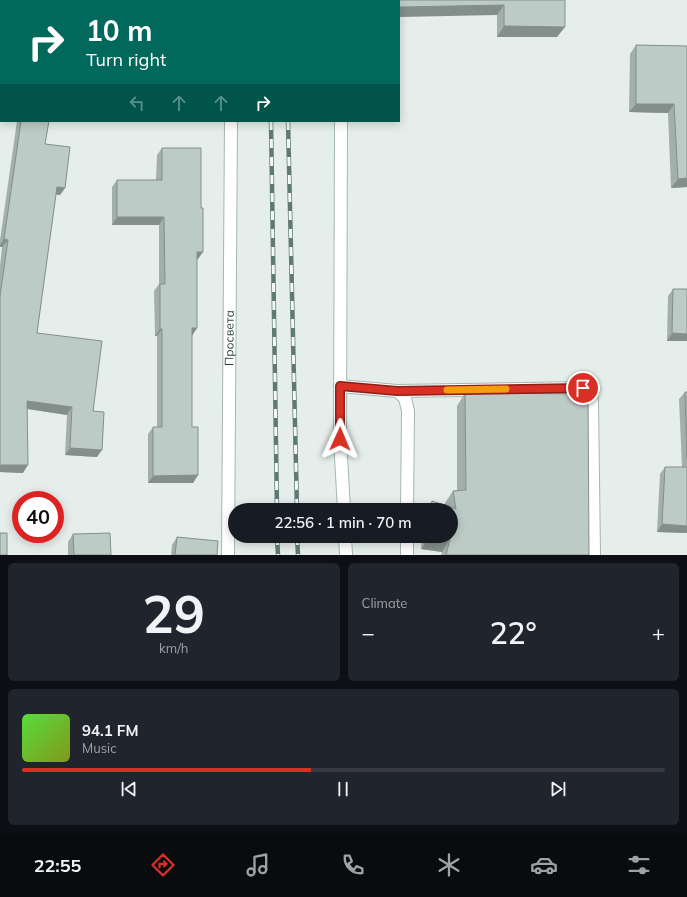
<!DOCTYPE html>
<html lang="en">
<head>
<meta charset="utf-8">
<style>
	:root { --surface:#171b24; --page:#20242c; --text:#f1f3f6; --muted:#9ea1a6; --line:#363941; --accent:#d93025 }
	body { margin:0; font-family:Mulish,sans-serif; background:var(--page); color:var(--text); height:100vh; display:flex; flex-direction:column; font-size:15px; white-space:nowrap }
	* { box-sizing:border-box; margin:0 }
	p { font-size:13px; color:var(--muted) }
	.icon { flex:none; width:22px; height:22px; fill:none; stroke:currentColor; stroke-width:2; stroke-linecap:round; stroke-linejoin:round }
	.map { position:relative; height:555px; overflow:hidden }
	.sheet { display:flex; flex-direction:column; gap:8px; padding:8px; background:#0d0f14; flex:1 }
	.sheet>* { flex:none }
	.hud { position:absolute; left:0px; top:0px; width:400px; height:122px; box-shadow:0 2px 10px #0003; background:#00695c; color:#fff; overflow:hidden }
	.speed { position:absolute; left:12px; top:491px; display:flex; gap:8px; font-size:20px; font-weight:700; text-align:center }
	.speed>* { display:grid; place-content:center; width:52px; height:52px; border-radius:50%; background:var(--surface); box-shadow:0 2px 10px #0003; line-height:1 }
	.speed .limit { border:6px solid #d22; background:#fff; color:#111 }
	.pin { position:absolute; display:grid; place-items:center; width:34px; height:34px; color:#fff; margin:-17px; border:2px solid #fff; border-radius:50%; box-shadow:0 1px 4px #0007 }
	.me { position:absolute; width:44px; margin:-22px; rotate:1deg; stroke-linejoin:round; filter:drop-shadow(0 0 3px #0008) }
	.turn { display:flex; align-items:center; gap:14px; height:84px; padding:0 20px; font-size:18px }
	.turn .icon { width:52px; height:52px; stroke-width:2.5 }
	.turn b { display:block; font-size:28px; line-height:34px }
	.lanes { display:flex; align-items:center; height:38px; padding:0 20px; background:#0003; justify-content:center; gap:20px; direction:ltr }
	.lanes .off { opacity:.35 }
	.big { font-size:30px; font-weight:600; line-height:1.1 }
	.sheet .card { flex:1; display:flex; flex-direction:column; justify-content:center; gap:6px; min-width:0; padding:0 14px; border-radius:6px; background:var(--page) }
	.sheet .dial { align-items:center; gap:0 }
	.dial b { font-size:52px; line-height:1 }
	.song { display:flex; align-items:center; gap:12px }
	.cover { width:48px; height:48px; border-radius:6px; background:linear-gradient(135deg,hsl(110 70% 55%),hsl(70 70% 35%)) }
	.played { height:4px; border-radius:2px; background:linear-gradient(90deg,var(--accent) 45%,var(--line) 45%) }
	.keys { display:flex; justify-content:space-around; direction:ltr }
	.heat { display:flex; justify-content:space-between; align-items:center; font-size:22px; direction:ltr }
	.sheet .tiles { flex:1; display:grid; gap:8px; grid-template-columns:1fr 1fr }
	.card:last-child { grid-column:span 2 }
	.trip { position:absolute; left:228px; top:503px; width:230px; height:40px; border-radius:20px; background:var(--surface); box-shadow:0 2px 10px #0003; font-weight:600; line-height:40px; text-align:center }
	.menu { display:flex; height:64px; justify-content:space-around; align-items:center; background:#090b0e; color:var(--muted) }
	.menu .icon { width:28px; height:28px }
	.menu .current { color:var(--accent) }
	.menu b { font-size:18px; color:var(--text) }
	.map>svg:first-child { display:block }
	.lines { fill:none; stroke-linecap:round; stroke-linejoin:round }
	.lane-casing { stroke:#a7b6b2; stroke-width:14 }
	.street-casing { stroke:#a7b6b2; stroke-width:14 }
	.secondary-casing { stroke:#a3b9b3; stroke-width:14 }
	.lane { stroke:#fff; stroke-width:12 }
	.street { stroke:#fff; stroke-width:12 }
	.secondary { stroke:#fff; stroke-width:12 }
	.rail-casing { stroke:#5f7a75; stroke-width:4.5 }
	.rail { stroke:#f5faf8; stroke-width:3; stroke-dasharray:9; stroke-linecap:butt }
	.wall { fill:#a3afaa }
	.shaded-wall { fill:#848e8b }
	.building { fill:#bdcbc6; stroke:#848e8b }
	.route-casing { stroke:#8d1f18; stroke-width:10 }
	.route { stroke:#d93025; stroke-width:7 }
	.slow { stroke:#f59e0b; stroke-width:7 }
	.labels { text-anchor:middle; stroke-width:4; stroke-linejoin:round; paint-order:stroke }
	.street-label { font-size:12px; fill:#243f3a; stroke:#f5faf8 }
</style>
</head>
<body>
<div class="map">
<svg width="687" height="555" viewBox="0 0 687 555">
	<rect width="100%" height="100%" fill="#e5eeea"/>
	<g class="lines">
		<g class="lane-casing">
			<path id="lane" d="M 340,386 L 397,391 L 405,398 L 408,411 L 407,510
				M 397,391 L 583,388 L 590,390 L 592,401 L 594,555
				M 407,536 L 407,555"/>
		</g>
		<g class="street-casing">
			<g id="street">
				<path d="M 0,13 L 1,13"/>
				<path id="s1" d="M 228,555 L 231,121"/>
			</g>
		</g>
		<g class="secondary-casing">
			<path id="secondary" d="M 342,1 L 342,0
				M 341,121 L 340,439 L 344,510
				M 345,536 L 346,555"/>
		</g>
		<use href="#lane" class="lane"/>
		<use href="#street" class="street"/>
		<use href="#secondary" class="secondary"/>
		<g class="rail-casing">
			<path id="rail" d="M 273,1 L 273,0
				M 289,1 L 289,0
				M 271,121 L 277,510
				M 288,121 L 297,510
				M 277,536 L 278,555
				M 297,536 L 298,555"/>
		</g>
		<use href="#rail" class="rail"/>
	</g>
	<path class="wall" d="M 387,0 L 565,0 L 557,37 L 497,37 L 497,15 L 399,1 L 387,1 Z
		M 636,45 L 687,46 L 687,187 L 671,188 L 668,113 L 629,112 L 630,54 Z
		M 17,121 L 49,121 L 45,144 L 65,188 L 60,195 L 56,194 L 37,333 L 93,411 L 97,457 L 65,455 L 67,415 L 27,409 L 23,473 L 0,472 L 0,266 L 2,247 L 0,247 L 0,240 Z
		M 162,148 L 198,259 L 197,259 L 197,328 L 192,335 L 192,427 L 198,475 L 193,483 L 148,483 L 148,434 L 153,427 L 157,427 L 157,336 L 155,336 L 154,291 L 159,284 L 159,225 L 112,225 L 112,187 L 117,180 L 156,180 L 157,155 Z
		M 673,289 L 687,341 L 667,341 L 668,296 Z
		M 685,392 L 687,392 L 687,533 L 657,532 L 660,474 L 665,467 L 682,467 L 679,399 Z
		M 465,393 L 589,555 L 441,555 L 442,552 L 421,549 L 422,536 L 451,536 L 451,510 L 425,510 L 432,501 L 445,505 L 445,503 L 453,491 L 457,490 L 457,406 Z
		M 73,534 L 111,555 L 68,555 L 68,542 Z
		M 177,537 L 217,555 L 171,555 L 172,545 Z"/>
	<path class="shaded-wall" d="M 504,5 L 497,15 L 399,17 L 399,7 Z
		M 504,26 L 565,27 L 557,37 L 497,37 Z
		M 636,104 L 674,104 L 668,113 L 629,112 Z
		M 687,178 L 687,187 L 671,188 L 678,179 Z
		M 57,187 L 65,188 L 60,195 L 52,194 Z
		M 117,217 L 164,217 L 159,225 L 112,225 Z
		M 4,239 L 8,240 L 2,247 L 0,247 L 0,245 Z
		M 197,252 L 203,252 L 198,259 L 192,259 Z
		M 192,328 L 197,328 L 192,336 Z
		M 160,329 L 162,329 L 157,336 L 155,336 Z
		M 672,333 L 687,334 L 687,341 L 667,341 Z
		M 27,401 L 72,407 L 67,415 L 22,408 Z
		M 70,448 L 102,450 L 97,457 L 65,455 Z
		M 0,465 L 28,465 L 23,473 L 0,472 Z
		M 198,475 L 193,483 L 148,483 L 153,476 Z
		M 662,524 L 687,526 L 687,533 L 657,532 Z
		M 430,536 L 450,539 L 442,552 L 421,549 Z"/>
	<path class="building" d="M 394,0 L 565,0 L 565,27 L 504,26 L 504,5 L 399,7 L 399,1 L 394,1 Z
		M 636,45 L 687,46 L 687,178 L 678,179 L 674,104 L 636,104 Z
		M 21,121 L 49,121 L 45,144 L 70,147 L 65,188 L 57,187 L 37,333 L 102,341 L 93,411 L 104,412 L 102,450 L 70,448 L 72,407 L 27,401 L 28,465 L 0,465 L 0,296 L 8,240 L 4,239 Z
		M 162,148 L 201,148 L 201,208 L 203,208 L 203,252 L 197,252 L 197,328 L 192,328 L 192,427 L 198,427 L 198,475 L 153,476 L 153,427 L 162,427 L 162,329 L 160,329 L 160,284 L 165,284 L 164,217 L 117,217 L 117,180 L 162,180 Z
		M 673,289 L 687,289 L 687,334 L 672,333 Z
		M 685,392 L 687,392 L 687,459 Z
		M 465,393 L 588,394 L 589,555 L 446,555 L 450,539 L 430,536 L 451,536 L 451,510 L 431,510 L 432,501 L 456,509 L 453,491 L 466,490 Z
		M 665,467 L 687,467 L 687,526 L 662,524 Z
		M 0,533 L 7,533 L 7,555 L 0,555 Z
		M 110,533 L 111,555 L 74,555 L 73,534 Z
		M 177,537 L 218,541 L 217,555 L 175,555 Z"/>
	<g class="lines">
		<g class="route-casing">
			<path id="route" d="M 340,439 L 340,386 L 397,391 L 583,388"/>
		</g>
		<use href="#route" class="route"/>
		<path class="slow" d="M 447,390 L 506,389"/>
	</g>
	<g class="labels">
		<g class="street-label">
			<text dy="4" stroke="none"><textPath href="#s1" startOffset="217">Просвета</textPath></text>
		</g>
	</g>
</svg>
<div class="speed"><div class="limit">40</div></div>
<div class="pin" style="left:583px;top:388px;background:#d93025"><svg class="icon" aria-label="arrive" viewBox="0 0 24 24"><path d="M6 21V4h12l-3 4 3 4H6"/></svg></div>
<svg class="me" style="left:340px;top:439px" viewBox="-20 -20 40 40"><path d="M0-17L14 15 0 8-14 15z" fill="#d93025" stroke="#fff" stroke-width="4"/></svg>
<div class="trip">22:56 · 1 min · 70 m</div>
<div class="hud">
<div class="turn"><svg class="icon" aria-label="right" viewBox="0 0 24 24"><path d="M7 20v-9h11M14 6l5 5-5 5"/></svg><div><b>10 m</b>Turn right</div></div>
<div class="lanes"><svg class="icon off" aria-label="left" viewBox="0 0 24 24"><path d="M17 20v-9H6M10 6l-5 5 5 5"/></svg><svg class="icon off" aria-label="ahead" viewBox="0 0 24 24"><path d="M12 20V5M6 11l6-6 6 6"/></svg><svg class="icon off" aria-label="ahead" viewBox="0 0 24 24"><path d="M12 20V5M6 11l6-6 6 6"/></svg><svg class="icon" aria-label="right" viewBox="0 0 24 24"><path d="M7 20v-9h11M14 6l5 5-5 5"/></svg></div>
</div>
</div>
<section class="sheet">
<div class="tiles">
<div class="card dial"><b>29</b><p>km/h</p></div>
<div class="card"><p>Climate</p>
<div class="heat"><a>−</a><b class="big">22°</b><a>+</a></div>
</div>
<div class="card">
<div class="song"><i class="cover"></i><div><b>94.1 FM</b><p>Music</p></div></div>
<div class="played"></div>
<div class="keys"><svg class="icon" aria-label="previous" viewBox="0 0 24 24"><path d="M18 5L8 12l10 7zM5 5v14"/></svg><svg class="icon" aria-label="pause" viewBox="0 0 24 24"><path d="M8 5v14M16 5v14"/></svg><svg class="icon" aria-label="next" viewBox="0 0 24 24"><path d="M6 5l10 7-10 7zM19 5v14"/></svg></div>
</div>
</div>
</section>
<nav class="menu">
<b>22:55</b>
<svg class="icon current" aria-label="directions" viewBox="0 0 24 24"><path d="M12 3l9 9-9 9-9-9zM9 14v-3h6M13 9l2 2-2 2"/></svg>
<svg class="icon" aria-label="music" viewBox="0 0 24 24"><path d="M9 18V5l10-2v13"/><circle cx="6" cy="18" r="3"/><circle cx="16" cy="16" r="3"/></svg>
<svg class="icon" aria-label="phone" viewBox="0 0 24 24"><path d="M5 4h4l2 5-3 2q2 4 5 5l2-3 5 2v4C11 20 4 13 5 4z"/></svg>
<svg class="icon" aria-label="climate" viewBox="0 0 24 24"><path d="M12 3v18M4 7l16 10M4 17L20 7"/></svg>
<svg class="icon" aria-label="car" viewBox="0 0 24 24"><path d="M5 17H2v-5l4-1 3-4h7l3 4 3 1v5h-3M9 17h6M6 11h13"/><circle cx="7" cy="17" r="2"/><circle cx="17" cy="17" r="2"/></svg>
<svg class="icon" aria-label="filters" viewBox="0 0 24 24"><path d="M4 7h16M4 17h16"/><circle cx="9" cy="7" r="2"/><circle cx="15" cy="17" r="2"/></svg>
</nav>
</body>
</html>
